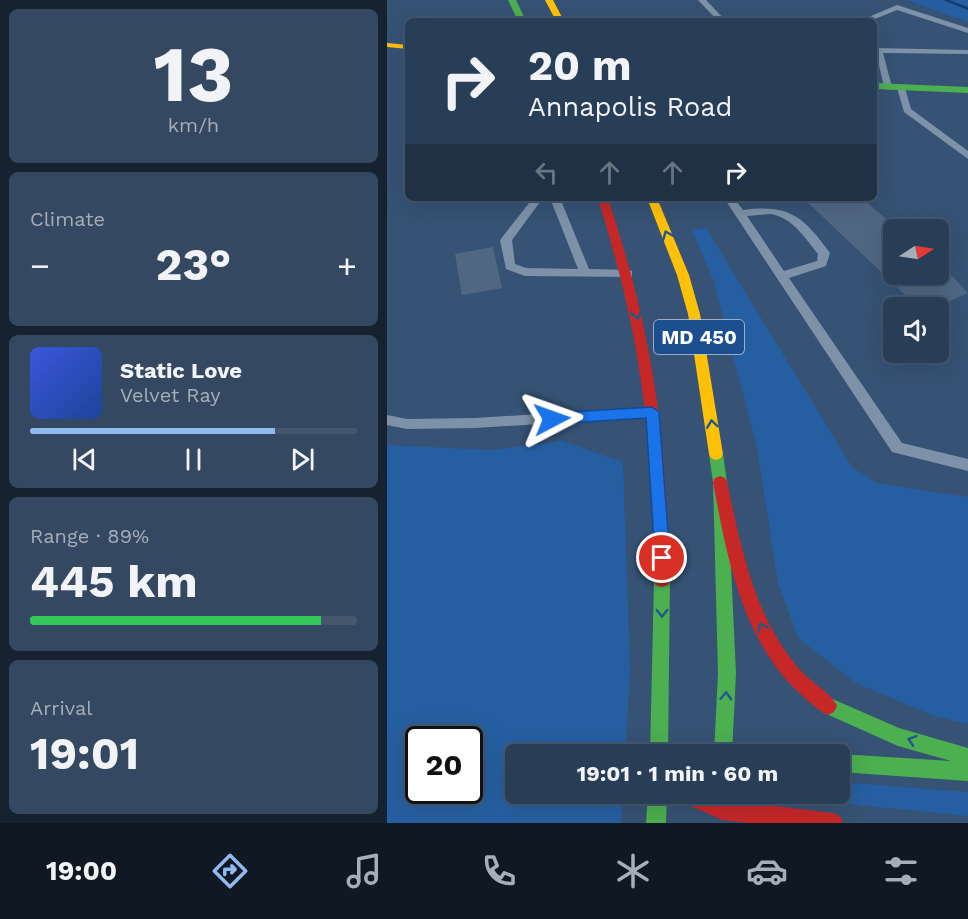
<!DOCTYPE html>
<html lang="en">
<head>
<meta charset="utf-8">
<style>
	:root { --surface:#283e57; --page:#344961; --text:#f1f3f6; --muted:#a5aeba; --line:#44576d; --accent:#90b9f0 }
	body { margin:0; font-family:"Work Sans",sans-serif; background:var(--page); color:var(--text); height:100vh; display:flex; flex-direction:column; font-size:22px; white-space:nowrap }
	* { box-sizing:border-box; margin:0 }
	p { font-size:20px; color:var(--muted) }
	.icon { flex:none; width:33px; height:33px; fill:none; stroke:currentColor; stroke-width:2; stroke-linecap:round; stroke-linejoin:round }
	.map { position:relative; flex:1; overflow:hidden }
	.panel { display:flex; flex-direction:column; gap:9px; padding:9px; background:#162230; width:387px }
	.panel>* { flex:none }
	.hud { position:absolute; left:18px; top:18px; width:472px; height:183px; border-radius:9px; box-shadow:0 6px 24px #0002,0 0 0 2px var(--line); background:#283e57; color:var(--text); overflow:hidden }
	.needle { width:39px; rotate:78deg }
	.tools { position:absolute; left:496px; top:219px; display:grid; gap:12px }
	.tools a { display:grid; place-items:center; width:66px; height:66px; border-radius:9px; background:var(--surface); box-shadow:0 6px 24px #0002,0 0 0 2px var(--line); font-size:30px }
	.speed { position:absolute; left:18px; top:726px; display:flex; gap:12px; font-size:30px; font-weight:700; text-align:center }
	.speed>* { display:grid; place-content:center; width:78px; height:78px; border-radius:50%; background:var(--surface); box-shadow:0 6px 24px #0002,0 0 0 2px var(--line); line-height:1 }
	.speed .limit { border:3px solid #111; border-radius:9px; background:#fff; color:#111 }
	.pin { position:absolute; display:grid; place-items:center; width:51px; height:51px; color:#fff; margin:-26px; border:3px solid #fff; border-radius:50%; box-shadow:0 2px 6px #0007 }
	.me { position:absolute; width:66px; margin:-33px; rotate:86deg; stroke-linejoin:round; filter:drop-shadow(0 0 4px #0008) }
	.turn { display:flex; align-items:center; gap:21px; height:126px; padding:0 24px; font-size:27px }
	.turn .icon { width:78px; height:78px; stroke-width:2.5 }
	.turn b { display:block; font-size:42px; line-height:51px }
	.lanes { display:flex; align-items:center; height:57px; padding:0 24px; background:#0003; justify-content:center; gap:30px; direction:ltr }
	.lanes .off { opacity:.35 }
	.big { font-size:45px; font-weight:700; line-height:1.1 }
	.panel .card { flex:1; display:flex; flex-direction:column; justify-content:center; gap:9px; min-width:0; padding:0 21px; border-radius:9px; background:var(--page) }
	.panel .dial { align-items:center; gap:0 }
	.dial b { font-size:78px; line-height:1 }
	.song { display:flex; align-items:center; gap:18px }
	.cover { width:72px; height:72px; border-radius:9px; background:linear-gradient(135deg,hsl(230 70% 55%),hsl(220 70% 35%)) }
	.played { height:6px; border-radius:3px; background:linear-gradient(90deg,var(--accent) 75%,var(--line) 75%) }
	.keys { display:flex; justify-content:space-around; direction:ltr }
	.heat { display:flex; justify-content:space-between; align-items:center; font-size:33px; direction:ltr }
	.charge { height:9px; border-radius:4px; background:linear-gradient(90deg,#34c759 89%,var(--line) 0) }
	.trip { position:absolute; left:118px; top:744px; width:345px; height:60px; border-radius:9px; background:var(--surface); box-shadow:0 6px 24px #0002,0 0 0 2px var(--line); font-weight:700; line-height:60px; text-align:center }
	.dock { display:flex; height:96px; justify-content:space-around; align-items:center; background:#101923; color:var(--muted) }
	.dock .icon { width:42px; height:42px }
	.dock .active { color:var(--accent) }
	.dock b { font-size:27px; color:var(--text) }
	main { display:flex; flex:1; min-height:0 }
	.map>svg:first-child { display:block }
	.green { fill:#265fa1; fill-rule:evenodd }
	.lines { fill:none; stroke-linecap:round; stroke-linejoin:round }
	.stream { fill:#153c6e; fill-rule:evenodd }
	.building { fill:#506783 }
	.lane { fill:#7d92a8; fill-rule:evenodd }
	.fast { fill:#4caf50; fill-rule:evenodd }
	.slow { fill:#ffc107; fill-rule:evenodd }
	.jam { fill:#c62828; fill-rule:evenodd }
	.oneway { stroke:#205989 }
	.route { fill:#1a73e8; stroke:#114b97; stroke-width:1.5 }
	.labels { text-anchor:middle; stroke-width:6; stroke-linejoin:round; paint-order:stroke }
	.shield { fill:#1b4f8f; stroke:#bbcadd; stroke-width:1.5 }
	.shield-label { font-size:20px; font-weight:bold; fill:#fff }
</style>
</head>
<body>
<main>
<section class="panel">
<div class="card dial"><b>13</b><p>km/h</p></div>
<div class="card"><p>Climate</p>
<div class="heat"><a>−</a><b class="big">23°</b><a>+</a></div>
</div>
<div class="card">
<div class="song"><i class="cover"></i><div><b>Static Love</b><p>Velvet Ray</p></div></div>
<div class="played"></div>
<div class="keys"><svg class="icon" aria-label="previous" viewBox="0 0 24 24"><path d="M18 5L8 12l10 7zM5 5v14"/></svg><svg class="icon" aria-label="pause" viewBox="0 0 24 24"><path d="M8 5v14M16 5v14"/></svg><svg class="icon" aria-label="next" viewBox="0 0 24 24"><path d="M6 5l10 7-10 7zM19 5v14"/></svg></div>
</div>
<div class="card"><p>Range · 89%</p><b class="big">445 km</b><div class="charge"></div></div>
<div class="card"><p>Arrival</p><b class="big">19:01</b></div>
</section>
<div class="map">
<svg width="581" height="823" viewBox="0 0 581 823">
	<rect width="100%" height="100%" fill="#365274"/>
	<path class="green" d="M 520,0 L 581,0 L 581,22 Z
		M 319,228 L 465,467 L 490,483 L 581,497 L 581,724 L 547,716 L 469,683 L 411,638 L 391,583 L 370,447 L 326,279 L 305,230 Z
		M 175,441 L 236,462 L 243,672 L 238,754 L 129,754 L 129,794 L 236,794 L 234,823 L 0,823 L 0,445 L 103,450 ZM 32,740 L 82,740 L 82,790 L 32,790 Z
		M 453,782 L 581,792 L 581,816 L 392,797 L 392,794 L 453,794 Z"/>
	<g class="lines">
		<path class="stream" d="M 556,0 L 562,0 L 581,7 L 581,10 Z"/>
	</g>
	<path class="building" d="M 416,198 L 475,198 L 507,226 L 507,274 L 563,274 L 581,293 L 547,308 L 532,308 Z
		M 106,247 L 115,288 L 75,295 L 68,254 Z"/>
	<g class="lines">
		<path class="lane" d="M 311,0 L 319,0 L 339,21 L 331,21 Z
			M 510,5 L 581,28 L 581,33 L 510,10 L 483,21 L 472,21 Z
			M 488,48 L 581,50 L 581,54 L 496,53 L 505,87 L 501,90 L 497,87 Z
			M 514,85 L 518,88 L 524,109 L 581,151 L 581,159 L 517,112 L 510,88 Z
			M 146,198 L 156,198 L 125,240 L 128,264 L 139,268 L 191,269 L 163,198 L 173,198 L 202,269 L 241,270 L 245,271 L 245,277 L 138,276 L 119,269 L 113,240 Z
			M 337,198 L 347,198 L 356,210 C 402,204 416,216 443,253 L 439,266 L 402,278 L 515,443 L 581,459 L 581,471 L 505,452 ZM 384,214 C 406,218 418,238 431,254 L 430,261 L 397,271 L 360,216 Z
			M 265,407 L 270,408 L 272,412 L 270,416 L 265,417 L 88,428 L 20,429 L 0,425 L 0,415 L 20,419 L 88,418 Z"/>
		<path class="fast" d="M 121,0 L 129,0 L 139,21 L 131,21 Z
			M 488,83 L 581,87 L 581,93 L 488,89 Z
			M 329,448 L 334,450 L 336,454 L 340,482 L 349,673 L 345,754 L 327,754 L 331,673 L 326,482 L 322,454 L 324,450 Z
			M 275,573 L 281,575 L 283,580 L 281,754 L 263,754 L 267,580 L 269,575 Z
			M 441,697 L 512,728 L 581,748 L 581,781 L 453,772 L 453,754 L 451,754 L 453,754 L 564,761 L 511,746 L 435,712 L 432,706 L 435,700 Z
			M 261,794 L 280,794 L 279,823 L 259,823 Z"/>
		<path class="slow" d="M 158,0 L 166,0 L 177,21 L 169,21 Z
			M 0,43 L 21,45 L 21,49 L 0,47 Z
			M 260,198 L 270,198 L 302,275 L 313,314 L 336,454 L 334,458 L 329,460 L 324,458 L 322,454 L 301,314 L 290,275 Z"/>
		<path class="jam" d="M 211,198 L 221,198 C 236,245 250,291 259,339 C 276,419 281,499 283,580 L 281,585 L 275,587 L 269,585 L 267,580 C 266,499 262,419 247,339 C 238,291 225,245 211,198 Z
			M 333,476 L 338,478 L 340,482 C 353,541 364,602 399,652 C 406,662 415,673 424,680 C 433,688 445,695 450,706 L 447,712 L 441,715 C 432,711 426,705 419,699 C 356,646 340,558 326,482 L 328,478 Z
			M 290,794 L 320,794 L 336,800 L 446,813 L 453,816 L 456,823 L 363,823 L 335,820 L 293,801 Z"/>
	</g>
	<defs><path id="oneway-chevron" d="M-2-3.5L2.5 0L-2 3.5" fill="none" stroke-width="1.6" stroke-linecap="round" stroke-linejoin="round" transform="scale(1.5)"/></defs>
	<g class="oneway">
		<use href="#oneway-chevron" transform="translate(280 235) rotate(-112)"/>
		<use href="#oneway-chevron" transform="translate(250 315) rotate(78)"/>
		<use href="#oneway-chevron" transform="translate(325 424) rotate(-98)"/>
		<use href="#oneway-chevron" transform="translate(275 613) rotate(90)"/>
		<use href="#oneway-chevron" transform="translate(375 627) rotate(-115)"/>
		<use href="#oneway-chevron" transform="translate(339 696) rotate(-87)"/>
		<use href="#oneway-chevron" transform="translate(525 740) rotate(-161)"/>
	</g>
	<path class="route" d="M 265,407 L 272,412 L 283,558 L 281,563 L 275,565 L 270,563 L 268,558 L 259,418 L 165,424 L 158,419 L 165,413 Z"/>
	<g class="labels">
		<rect class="shield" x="267" y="320" width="90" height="34" rx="4.5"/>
		<g class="shield-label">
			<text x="312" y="344">MD 450</text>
		</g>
	</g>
</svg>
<div class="tools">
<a><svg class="needle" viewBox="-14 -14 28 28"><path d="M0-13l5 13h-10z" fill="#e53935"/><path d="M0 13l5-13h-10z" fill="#a5aeba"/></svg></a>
<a><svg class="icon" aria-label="sound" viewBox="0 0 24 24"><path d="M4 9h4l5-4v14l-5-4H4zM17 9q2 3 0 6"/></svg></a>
</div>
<div class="speed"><div class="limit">20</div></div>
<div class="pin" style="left:275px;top:558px;background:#d93025"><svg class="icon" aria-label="arrive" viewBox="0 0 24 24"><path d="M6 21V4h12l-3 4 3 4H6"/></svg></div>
<svg class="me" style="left:165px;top:419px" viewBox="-20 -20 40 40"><path d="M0-17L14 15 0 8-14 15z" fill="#1a73e8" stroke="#fff" stroke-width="4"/></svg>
<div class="trip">19:01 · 1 min · 60 m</div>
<div class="hud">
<div class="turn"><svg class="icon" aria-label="right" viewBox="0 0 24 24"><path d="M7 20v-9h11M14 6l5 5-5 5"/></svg><div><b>20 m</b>Annapolis Road</div></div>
<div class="lanes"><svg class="icon off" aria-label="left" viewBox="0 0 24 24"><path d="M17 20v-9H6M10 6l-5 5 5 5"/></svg><svg class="icon off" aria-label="ahead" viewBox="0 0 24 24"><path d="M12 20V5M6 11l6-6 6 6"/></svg><svg class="icon off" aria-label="ahead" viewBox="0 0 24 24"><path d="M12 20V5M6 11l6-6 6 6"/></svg><svg class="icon" aria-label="right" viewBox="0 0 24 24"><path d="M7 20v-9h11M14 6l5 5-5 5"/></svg></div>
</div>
</div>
</main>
<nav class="dock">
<b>19:00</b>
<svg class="icon active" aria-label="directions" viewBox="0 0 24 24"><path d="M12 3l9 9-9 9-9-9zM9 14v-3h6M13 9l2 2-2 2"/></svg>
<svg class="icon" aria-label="music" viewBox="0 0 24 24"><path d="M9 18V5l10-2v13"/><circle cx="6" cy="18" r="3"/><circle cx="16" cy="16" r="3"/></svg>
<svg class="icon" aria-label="phone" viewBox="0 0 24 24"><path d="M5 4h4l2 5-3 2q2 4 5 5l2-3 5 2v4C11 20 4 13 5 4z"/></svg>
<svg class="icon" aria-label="climate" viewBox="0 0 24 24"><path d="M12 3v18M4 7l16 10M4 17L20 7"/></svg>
<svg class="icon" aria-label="car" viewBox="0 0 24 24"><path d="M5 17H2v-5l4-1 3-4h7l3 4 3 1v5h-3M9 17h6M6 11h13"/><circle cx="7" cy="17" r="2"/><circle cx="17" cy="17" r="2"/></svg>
<svg class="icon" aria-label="filters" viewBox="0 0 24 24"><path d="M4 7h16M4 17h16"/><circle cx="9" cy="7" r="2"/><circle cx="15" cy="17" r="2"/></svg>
</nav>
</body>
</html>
